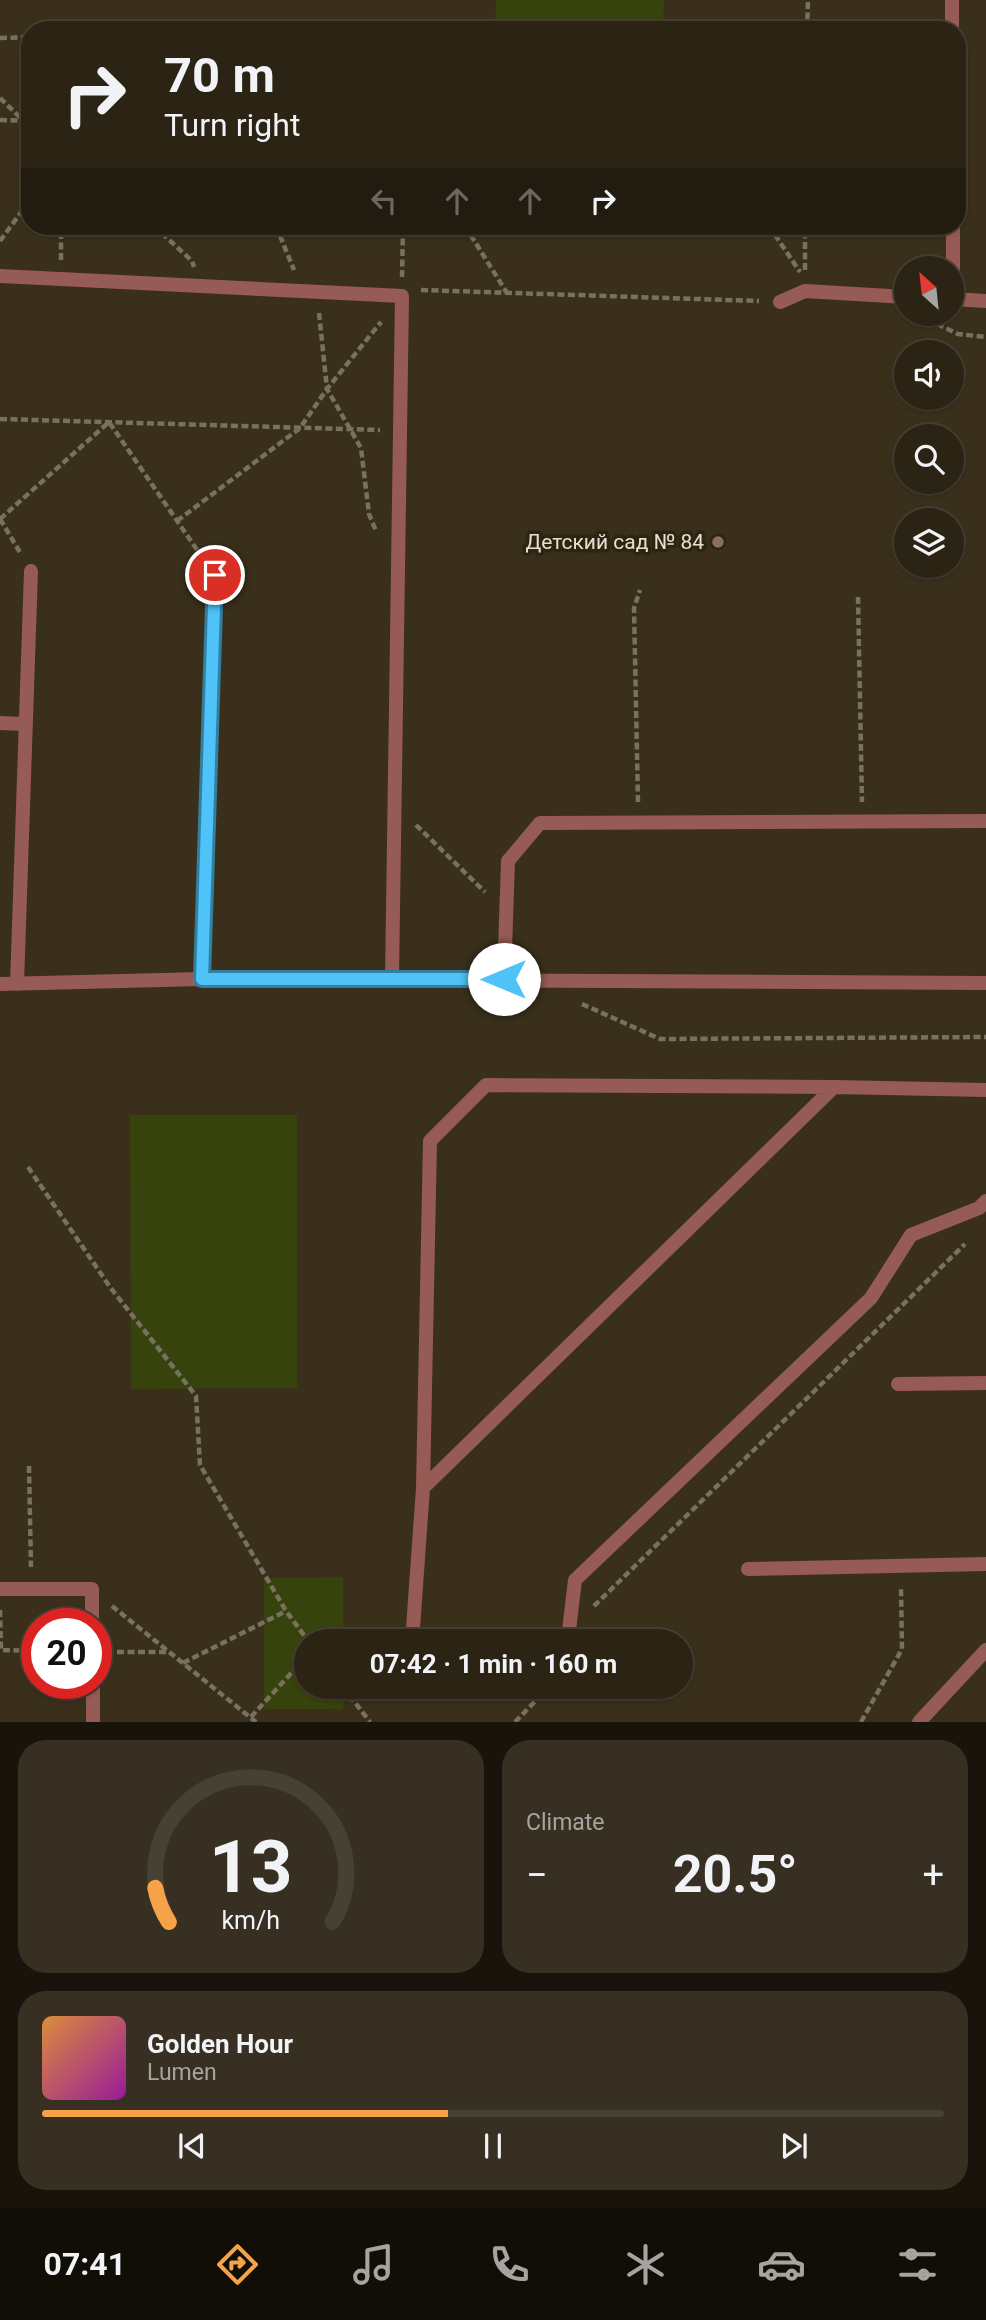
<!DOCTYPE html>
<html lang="en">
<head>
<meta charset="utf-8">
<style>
	:root { --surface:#2b2314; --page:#372f22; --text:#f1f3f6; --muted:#a6a4a0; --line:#474034; --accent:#f6a248 }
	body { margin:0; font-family:Roboto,sans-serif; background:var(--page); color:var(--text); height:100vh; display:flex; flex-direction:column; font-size:26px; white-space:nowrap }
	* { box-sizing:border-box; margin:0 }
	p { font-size:23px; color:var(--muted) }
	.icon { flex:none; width:38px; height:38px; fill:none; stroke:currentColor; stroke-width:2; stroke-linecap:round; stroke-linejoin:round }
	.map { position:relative; height:1722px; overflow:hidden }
	.side { display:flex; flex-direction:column; gap:18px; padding:18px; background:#18130b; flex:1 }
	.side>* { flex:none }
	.banner { position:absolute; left:21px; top:21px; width:945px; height:214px; border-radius:28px; box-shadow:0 2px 5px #0004,0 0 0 2px var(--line); background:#2b2314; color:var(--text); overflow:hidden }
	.needle { width:46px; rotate:333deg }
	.fabs { position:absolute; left:894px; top:256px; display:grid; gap:14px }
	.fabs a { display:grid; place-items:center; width:70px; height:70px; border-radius:50%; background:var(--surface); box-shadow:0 2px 5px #0004,0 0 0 2px var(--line); font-size:35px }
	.speed { position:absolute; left:21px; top:1608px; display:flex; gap:14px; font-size:35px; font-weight:700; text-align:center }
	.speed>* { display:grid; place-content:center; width:91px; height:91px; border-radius:50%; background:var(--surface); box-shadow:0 2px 5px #0004,0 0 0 2px var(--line); line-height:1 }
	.speed .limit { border:10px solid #d22; background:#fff; color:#111 }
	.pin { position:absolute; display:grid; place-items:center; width:60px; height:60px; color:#fff; margin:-30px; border:4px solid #fff; border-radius:50%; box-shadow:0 2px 7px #0007 }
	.me { position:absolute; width:77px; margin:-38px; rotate:270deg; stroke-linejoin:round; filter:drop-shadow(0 0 5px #0008) }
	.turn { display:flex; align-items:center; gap:24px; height:147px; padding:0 28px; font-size:32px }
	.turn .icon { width:91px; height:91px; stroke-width:2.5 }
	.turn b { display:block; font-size:49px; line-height:60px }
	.lanes { display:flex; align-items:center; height:66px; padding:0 28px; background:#0003; justify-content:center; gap:35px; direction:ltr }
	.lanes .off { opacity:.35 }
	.big { font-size:52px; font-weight:700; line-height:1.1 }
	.side .card { flex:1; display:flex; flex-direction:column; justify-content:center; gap:10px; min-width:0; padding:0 24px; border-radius:28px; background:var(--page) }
	.side .dial { align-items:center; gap:0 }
	.dial svg { height:182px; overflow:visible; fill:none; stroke:var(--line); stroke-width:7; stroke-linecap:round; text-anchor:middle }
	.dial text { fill:var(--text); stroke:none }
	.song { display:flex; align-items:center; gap:21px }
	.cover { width:84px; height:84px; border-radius:10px; background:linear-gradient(135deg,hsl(30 70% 55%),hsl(300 70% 35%)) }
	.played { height:7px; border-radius:4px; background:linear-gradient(90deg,var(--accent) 45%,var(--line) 45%) }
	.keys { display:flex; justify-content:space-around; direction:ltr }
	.heat { display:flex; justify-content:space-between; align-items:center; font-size:38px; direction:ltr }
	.side .tiles { flex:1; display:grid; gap:18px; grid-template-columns:1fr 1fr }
	.card:last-child { grid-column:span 2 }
	.trip { position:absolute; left:294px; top:1629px; width:399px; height:70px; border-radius:35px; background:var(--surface); box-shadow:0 2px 5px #0004,0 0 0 2px var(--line); font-weight:700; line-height:70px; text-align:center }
	.dock { display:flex; height:112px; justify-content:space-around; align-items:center; background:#110e08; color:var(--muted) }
	.dock .icon { width:49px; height:49px }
	.dock .current { color:var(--accent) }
	.dock b { font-size:32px; color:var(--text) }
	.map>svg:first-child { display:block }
	.green { fill:#37430c }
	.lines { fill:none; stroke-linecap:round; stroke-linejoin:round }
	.path { stroke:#79715f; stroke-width:4.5; stroke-dasharray:7 3.5; stroke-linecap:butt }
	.service { stroke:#965b54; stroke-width:14 }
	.route-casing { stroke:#337fa1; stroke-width:18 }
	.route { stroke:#4fc3f7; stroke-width:12 }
	.education-dot { fill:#8d6e63; stroke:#2e2511; stroke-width:2.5 }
	.labels { text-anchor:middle; stroke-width:7; stroke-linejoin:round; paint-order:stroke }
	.poi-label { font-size:21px; fill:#e6e0d4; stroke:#2e2511; text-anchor:end }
</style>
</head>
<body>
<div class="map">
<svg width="986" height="1722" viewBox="0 0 986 1722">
	<rect width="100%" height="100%" fill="#392f1b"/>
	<path class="green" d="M 496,0 L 664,0 L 663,30 L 495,30 Z
		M 130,1115 L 297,1115 L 297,1388 L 131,1389 Z
		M 343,1577 L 343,1641 L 306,1642 L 306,1687 L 343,1687 L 343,1709 L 264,1709 L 264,1578 Z"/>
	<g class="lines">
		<path class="path" d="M 807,30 L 808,0
			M 0,38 L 30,37
			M 0,98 L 30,127
			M 0,120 L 30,121
			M 154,226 L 192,261 L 194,267
			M 276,226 L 294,270
			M 465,226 L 507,293
			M 769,226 L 800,272
			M 0,241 L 30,200
			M 61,260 L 61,226
			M 805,270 L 805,226
			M 402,277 L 403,226
			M 421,290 L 759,301
			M 319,313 L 327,389 L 361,448 L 369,514 L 376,531
			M 918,315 L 958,334 L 986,337
			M 0,419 L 380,430
			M 0,519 L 109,422 L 204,560
			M 0,519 L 21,554
			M 177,521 L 300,428 L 327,389 L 381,322
			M 858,597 L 862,802
			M 638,802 L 634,608 L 640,590
			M 416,825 L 485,892
			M 582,1004 L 660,1039 L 986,1037
			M 28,1167 L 110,1287 L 196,1396 L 200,1465 L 286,1611 L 309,1642
			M 29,1466 L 31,1567
			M 112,1606 L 256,1722
			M 594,1606 L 965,1244
			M 0,1610 L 1,1650 L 37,1651
			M 96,1652 L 169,1652
			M 183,1663 L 286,1611
			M 343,1687 L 370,1722
			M 251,1717 L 306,1657
			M 515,1722 L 549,1687
			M 861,1722 L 902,1649 L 901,1586"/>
		<path class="service" d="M 952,0 L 952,30
			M 953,226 L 953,299 L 986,301
			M 0,276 L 402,296 L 392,979
			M 780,302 L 805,291 L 906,297
			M 0,723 L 26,724
			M 202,979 L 215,575
			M 504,979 L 508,861 L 540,823 L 986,821
			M 0,984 L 202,979 L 986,983
			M 17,984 L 31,571
			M 898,1384 L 986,1383
			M 423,1488 L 430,1141 L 486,1085 L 834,1087
			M 748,1569 L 986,1564
			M 0,1589 L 92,1589 L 92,1624
			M 412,1642 L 423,1488 L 834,1087 L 986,1090
			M 566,1642 L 568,1639 L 575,1580 L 871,1298 L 911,1235 L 979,1208 L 986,1201
			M 93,1684 L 93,1722
			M 409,1687 L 412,1687
			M 919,1722 L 986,1650"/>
	</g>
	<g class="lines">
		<g class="route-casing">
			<path id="route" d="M 215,575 L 202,979 L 504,979"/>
		</g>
		<use href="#route" class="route"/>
	</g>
	<circle class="education-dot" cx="718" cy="542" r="7"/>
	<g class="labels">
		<g class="poi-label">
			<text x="704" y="549">Детский сад № 84</text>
		</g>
	</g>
</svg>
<div class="fabs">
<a><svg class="needle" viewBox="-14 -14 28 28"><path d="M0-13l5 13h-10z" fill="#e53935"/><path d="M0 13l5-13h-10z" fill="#a6a4a0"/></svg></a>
<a><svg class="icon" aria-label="sound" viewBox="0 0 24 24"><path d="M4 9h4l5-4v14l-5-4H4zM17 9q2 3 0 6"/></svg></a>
<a><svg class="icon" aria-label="search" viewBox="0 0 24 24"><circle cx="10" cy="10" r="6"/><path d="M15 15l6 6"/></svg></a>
<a><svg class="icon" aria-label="layers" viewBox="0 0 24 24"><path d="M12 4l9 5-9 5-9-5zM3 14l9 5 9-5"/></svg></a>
</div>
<div class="speed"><div class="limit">20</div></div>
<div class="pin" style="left:215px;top:575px;background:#d93025"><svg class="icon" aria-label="arrive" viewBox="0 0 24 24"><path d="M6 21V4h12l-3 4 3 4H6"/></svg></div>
<svg class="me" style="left:504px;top:979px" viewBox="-20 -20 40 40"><circle r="19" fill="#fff"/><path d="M0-13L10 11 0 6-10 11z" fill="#4fc3f7"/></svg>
<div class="trip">07:42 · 1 min · 160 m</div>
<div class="banner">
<div class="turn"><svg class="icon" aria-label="right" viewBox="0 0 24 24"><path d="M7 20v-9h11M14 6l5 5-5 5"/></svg><div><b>70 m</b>Turn right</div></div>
<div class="lanes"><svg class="icon off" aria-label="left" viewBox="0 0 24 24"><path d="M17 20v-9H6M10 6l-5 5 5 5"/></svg><svg class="icon off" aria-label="ahead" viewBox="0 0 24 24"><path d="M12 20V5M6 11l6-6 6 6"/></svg><svg class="icon off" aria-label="ahead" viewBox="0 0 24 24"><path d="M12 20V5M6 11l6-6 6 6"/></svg><svg class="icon" aria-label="right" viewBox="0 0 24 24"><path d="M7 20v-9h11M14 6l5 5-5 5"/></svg></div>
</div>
</div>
<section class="side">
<div class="tiles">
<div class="card dial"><svg viewBox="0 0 100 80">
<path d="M14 69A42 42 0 1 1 86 69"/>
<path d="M14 69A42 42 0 0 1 8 54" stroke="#f6a248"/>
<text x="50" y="56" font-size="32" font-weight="700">13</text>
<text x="50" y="72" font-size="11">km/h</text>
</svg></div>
<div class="card"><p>Climate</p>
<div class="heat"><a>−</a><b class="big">20.5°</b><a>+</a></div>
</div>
<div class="card">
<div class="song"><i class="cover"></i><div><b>Golden Hour</b><p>Lumen</p></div></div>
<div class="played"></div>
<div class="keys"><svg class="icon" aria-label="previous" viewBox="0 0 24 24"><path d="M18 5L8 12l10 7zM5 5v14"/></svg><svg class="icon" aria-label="pause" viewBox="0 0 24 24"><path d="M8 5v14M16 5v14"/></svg><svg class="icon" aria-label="next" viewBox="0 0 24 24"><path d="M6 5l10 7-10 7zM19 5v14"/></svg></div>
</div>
</div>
</section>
<nav class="dock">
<b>07:41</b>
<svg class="icon current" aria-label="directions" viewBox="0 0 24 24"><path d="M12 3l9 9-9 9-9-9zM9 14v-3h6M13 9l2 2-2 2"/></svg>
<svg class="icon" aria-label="music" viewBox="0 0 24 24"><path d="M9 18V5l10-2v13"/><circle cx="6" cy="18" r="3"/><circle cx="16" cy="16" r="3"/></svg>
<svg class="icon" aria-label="phone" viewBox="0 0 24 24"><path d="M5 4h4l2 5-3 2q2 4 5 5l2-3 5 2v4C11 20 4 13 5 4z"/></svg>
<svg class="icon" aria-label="climate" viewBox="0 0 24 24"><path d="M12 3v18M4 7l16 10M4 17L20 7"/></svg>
<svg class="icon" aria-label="car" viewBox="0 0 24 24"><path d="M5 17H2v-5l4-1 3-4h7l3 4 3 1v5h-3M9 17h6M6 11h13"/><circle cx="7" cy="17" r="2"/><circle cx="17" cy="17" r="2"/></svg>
<svg class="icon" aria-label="filters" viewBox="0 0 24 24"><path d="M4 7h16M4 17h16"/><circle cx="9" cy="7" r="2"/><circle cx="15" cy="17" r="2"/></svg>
</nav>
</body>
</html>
